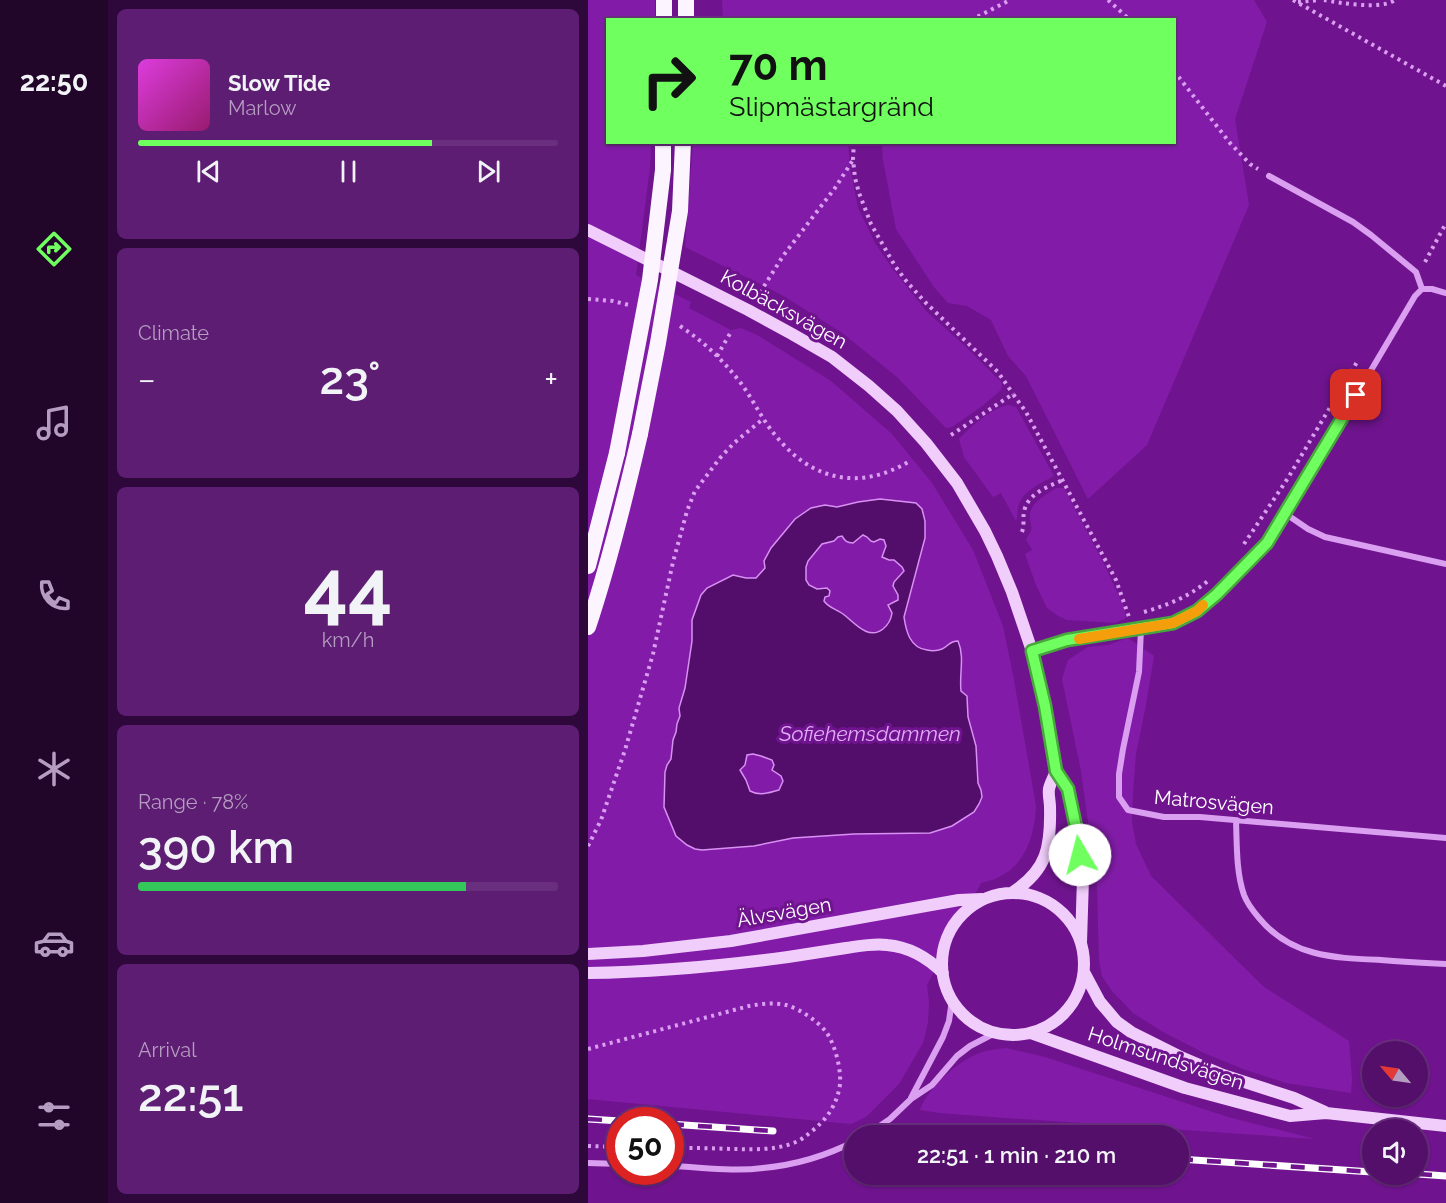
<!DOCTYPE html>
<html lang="en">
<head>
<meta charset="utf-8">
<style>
	:root { --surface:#530f6a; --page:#5c1d72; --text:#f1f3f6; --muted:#b59cc1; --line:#692f7e; --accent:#6fff5e }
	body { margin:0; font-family:Raleway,sans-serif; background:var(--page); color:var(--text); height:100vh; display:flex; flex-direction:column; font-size:22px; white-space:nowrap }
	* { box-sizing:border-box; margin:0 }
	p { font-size:20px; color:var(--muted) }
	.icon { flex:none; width:33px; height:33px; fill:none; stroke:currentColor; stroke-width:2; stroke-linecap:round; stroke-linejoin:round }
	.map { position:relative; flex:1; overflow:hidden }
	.side { display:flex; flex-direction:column; gap:9px; padding:9px; background:#2e083a; width:480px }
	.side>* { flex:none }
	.top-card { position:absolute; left:18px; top:18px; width:570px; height:126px; border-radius:0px; box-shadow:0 2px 4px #0004,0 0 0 2px var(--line); background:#6fff5e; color:#111; overflow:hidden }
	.needle { width:39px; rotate:299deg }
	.tools { position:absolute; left:774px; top:1041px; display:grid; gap:12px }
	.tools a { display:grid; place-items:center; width:66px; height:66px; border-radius:50%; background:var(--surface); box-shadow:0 2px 4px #0004,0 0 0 2px var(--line); font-size:30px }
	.speed { position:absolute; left:18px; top:1107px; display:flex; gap:12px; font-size:30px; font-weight:700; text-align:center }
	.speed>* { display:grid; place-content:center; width:78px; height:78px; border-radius:50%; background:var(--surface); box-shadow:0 2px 4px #0004,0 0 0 2px var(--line); line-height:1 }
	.speed .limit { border:9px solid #d22; background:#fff; color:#111 }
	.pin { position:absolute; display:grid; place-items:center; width:51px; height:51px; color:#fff; margin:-26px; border-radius:12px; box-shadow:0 3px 9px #0006 }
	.me { position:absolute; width:66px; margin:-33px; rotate:352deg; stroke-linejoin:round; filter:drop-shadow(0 0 4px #0008) }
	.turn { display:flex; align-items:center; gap:21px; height:126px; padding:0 24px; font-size:27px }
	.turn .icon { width:78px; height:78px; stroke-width:2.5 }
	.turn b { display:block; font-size:42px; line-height:51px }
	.big { font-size:45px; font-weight:600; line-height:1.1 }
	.side .card { flex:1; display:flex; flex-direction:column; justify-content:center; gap:9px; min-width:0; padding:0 21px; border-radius:9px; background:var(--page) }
	.side .dial { align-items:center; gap:0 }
	.dial b { font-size:78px; line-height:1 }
	.song { display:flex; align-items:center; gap:18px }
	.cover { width:72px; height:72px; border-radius:9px; background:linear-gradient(135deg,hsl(300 70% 55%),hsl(320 70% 35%)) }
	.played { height:6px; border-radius:3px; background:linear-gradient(90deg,var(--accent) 70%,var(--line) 70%) }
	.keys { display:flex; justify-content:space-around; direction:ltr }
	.heat { display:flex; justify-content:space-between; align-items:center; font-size:33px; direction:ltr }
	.charge { height:9px; border-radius:4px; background:linear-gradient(90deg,#34c759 78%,var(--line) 0) }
	.trip { position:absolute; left:256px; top:1125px; width:345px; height:60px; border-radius:30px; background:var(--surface); box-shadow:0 2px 4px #0004,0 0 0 2px var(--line); font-weight:600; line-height:60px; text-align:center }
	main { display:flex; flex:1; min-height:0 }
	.dock { display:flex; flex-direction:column; width:108px; justify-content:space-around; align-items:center; background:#21062a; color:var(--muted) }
	.dock .icon { width:42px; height:42px }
	.dock .on { color:var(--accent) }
	.dock b { font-size:27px; color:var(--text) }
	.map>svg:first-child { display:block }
	.green { fill:#821ca8 }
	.water { fill:#530d6a; stroke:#d891f3; stroke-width:1.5; fill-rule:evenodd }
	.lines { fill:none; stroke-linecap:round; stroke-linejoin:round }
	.path { stroke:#da9ff0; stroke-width:4; stroke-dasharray:3 4.5; stroke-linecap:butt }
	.minor { stroke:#da9ff0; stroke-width:6 }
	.secondary { stroke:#f0cdfb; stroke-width:12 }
	.trunk { stroke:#fcf4ff; stroke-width:16 }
	.rail-casing { stroke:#fff; stroke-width:7 }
	.rail { stroke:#6f148e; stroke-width:4.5; stroke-dasharray:14; stroke-linecap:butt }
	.trunk-bridge { stroke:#fcf4ff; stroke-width:16 }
	.route-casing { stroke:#48a63d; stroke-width:15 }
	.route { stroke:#6fff5e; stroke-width:10 }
	.slow { stroke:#f59e0b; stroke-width:10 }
	.labels { text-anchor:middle; stroke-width:6; stroke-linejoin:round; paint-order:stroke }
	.street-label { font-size:20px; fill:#fff; stroke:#6f148e }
	.water-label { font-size:21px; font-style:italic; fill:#e2abf7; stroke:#6f148e }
</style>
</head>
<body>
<main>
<nav class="dock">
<b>22:50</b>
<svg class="icon on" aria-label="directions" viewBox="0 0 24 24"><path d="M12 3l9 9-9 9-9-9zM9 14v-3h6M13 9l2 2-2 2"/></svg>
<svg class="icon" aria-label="music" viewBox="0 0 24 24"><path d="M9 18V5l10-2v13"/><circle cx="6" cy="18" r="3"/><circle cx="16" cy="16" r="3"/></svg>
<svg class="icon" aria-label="phone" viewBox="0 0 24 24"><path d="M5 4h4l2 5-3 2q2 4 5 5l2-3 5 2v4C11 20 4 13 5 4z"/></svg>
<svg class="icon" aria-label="climate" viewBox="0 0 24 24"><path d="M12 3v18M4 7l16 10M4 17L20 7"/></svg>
<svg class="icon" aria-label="car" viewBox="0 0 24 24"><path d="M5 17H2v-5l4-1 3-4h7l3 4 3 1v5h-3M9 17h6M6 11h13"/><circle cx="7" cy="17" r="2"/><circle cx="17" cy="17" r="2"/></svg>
<svg class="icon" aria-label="filters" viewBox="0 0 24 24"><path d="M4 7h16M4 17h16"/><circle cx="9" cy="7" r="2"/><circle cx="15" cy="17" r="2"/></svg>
</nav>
<section class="side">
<div class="card">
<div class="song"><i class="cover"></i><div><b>Slow Tide</b><p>Marlow</p></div></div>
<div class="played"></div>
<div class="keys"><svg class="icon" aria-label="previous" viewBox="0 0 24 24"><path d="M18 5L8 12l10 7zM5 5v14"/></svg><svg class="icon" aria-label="pause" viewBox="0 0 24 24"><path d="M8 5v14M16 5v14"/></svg><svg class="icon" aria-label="next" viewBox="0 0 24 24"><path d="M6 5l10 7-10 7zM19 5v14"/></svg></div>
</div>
<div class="card"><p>Climate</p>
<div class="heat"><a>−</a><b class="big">23°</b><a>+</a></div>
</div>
<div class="card dial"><b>44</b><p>km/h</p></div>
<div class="card"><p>Range · 78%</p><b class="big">390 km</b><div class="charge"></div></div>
<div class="card"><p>Arrival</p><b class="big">22:51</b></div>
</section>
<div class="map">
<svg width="858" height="1203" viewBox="0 0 858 1203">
	<rect width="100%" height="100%" fill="#6f148e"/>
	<path class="green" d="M 0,0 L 67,0 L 67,19 L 20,20 L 20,142 L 63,143 L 62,168 L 48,275 L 103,302 L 101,308 L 143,330 L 153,328 L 169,335 L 243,381 L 304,434 L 344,483 L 385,550 L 415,626 L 426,680 L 448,806 C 447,833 438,865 411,877 C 406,880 399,881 393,883 L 339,985 L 341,1002 L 340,1022 L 335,1043 L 311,1084 L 278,1117 L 263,1124 L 0,1099 Z
		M 134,0 L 666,0 L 679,22 L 647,119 L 661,205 L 559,445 L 500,499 L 438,376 L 420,356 L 403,320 L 379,306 L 360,303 L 346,287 L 308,229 L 295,160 L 294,143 L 586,142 L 586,20 L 135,20 Z
		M 105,143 L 260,143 L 262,167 L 270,208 L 287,243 L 304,268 L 339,312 L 376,345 L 414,383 L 413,390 L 393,407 L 364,427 L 358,428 L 309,377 L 253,332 L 194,295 L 97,247 Z
		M 421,405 L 428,407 L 466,476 C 452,484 435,490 430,507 C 429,512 430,516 428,521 L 413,493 L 405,497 L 376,457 L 371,439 C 382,427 405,407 421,405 Z
		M 468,488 L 476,488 L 516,564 L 536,607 L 538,618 L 527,623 L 479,620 L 470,616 L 459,608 L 448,585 L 437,554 L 444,550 L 438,539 C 447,526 442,529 442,516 C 442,502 458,495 468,488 Z
		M 540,638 L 566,656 L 557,710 L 548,754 L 545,792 L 544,822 L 548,844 L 563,876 L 676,987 L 761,1041 L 764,1079 L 763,1093 L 698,1083 L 655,1069 L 616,1053 L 575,1032 L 545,1013 L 524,991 L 514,976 L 511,960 L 509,887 L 493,771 L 474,679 L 480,660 L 500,647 L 520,645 Z
		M 418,1048 L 457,1057 L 640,1117 L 727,1139 L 390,1116 L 352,1113 L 332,1110 C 340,1087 371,1060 394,1052 C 401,1050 410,1049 418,1048 Z"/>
	<path class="water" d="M 292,499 L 328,503 L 334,509 L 337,521 L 337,538 L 316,617 C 318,631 322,648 339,650 C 344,651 349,651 354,649 C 361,646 361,641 370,641 C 377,657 371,674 373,691 L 379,696 L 380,717 L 388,746 L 390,783 L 393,790 L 394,797 L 391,804 L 386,812 L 364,826 L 342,833 L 266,834 L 205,838 L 166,846 L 114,850 L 107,849 L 99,845 L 88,836 L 76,807 L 77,772 L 79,765 L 83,759 L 85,740 L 88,732 L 89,724 L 92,716 L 91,708 L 97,688 L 104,641 L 104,620 L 113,595 L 119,588 L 145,575 L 158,578 L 168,578 L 177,568 L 176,561 L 183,548 L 207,519 L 223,508 L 237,505 L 249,507 L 270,502 ZM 275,535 L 279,537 L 283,541 L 286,542 L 292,539 L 296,540 L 298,546 L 294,557 L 301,560 L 306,560 L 314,567 L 316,571 L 306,582 L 305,586 L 310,595 L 310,600 L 300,605 L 304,613 C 303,620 300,625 295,629 C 280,641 266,622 255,614 C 248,609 241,608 236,601 L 237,597 L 241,596 L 242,591 L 239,588 L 229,589 L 221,585 L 218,580 L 218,567 L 220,561 L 234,544 L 246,541 L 250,537 L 254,536 C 257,541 259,543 265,543 ZM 165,754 L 173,756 L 184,760 L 186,765 L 184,770 L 193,776 L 195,781 L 191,790 C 181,793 171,796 162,791 L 158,780 L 152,770 L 157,765 L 159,755 Z"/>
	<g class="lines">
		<path class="path" d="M 520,0 L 542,20
			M 705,0 L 858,86
			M 736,0 C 752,3 794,10 807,0
			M 710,2 L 732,0
			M 383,20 L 422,0
			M 586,71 L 642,143 L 662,164 L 670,169
			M 266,142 L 265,159 L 267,178 L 271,193 L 283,224 L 307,266 L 319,282 L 337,302 L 410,372 L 425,394
			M 837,262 L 858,223
			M 0,299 L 25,301 L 41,305
			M 168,299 L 195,256 L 247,188 L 265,160
			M 92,326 C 116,342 134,359 152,382 C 165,399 174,420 188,436 C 224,481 272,491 322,461
			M 129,356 L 144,330
			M 363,435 L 425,394 L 438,412 L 528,580 L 541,617
			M 434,532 C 437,523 434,515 437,508 C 442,493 461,486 475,480
			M 656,544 L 700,478 L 769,362
			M 556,612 C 580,605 602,596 621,580
			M 0,846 L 13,820 L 37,750 L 65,654 L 85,562 L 99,511 L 107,491 L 132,458 L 146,443 L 175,419
			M 0,1049 L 161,1006 C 173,1004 186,1002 198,1005 C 212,1009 230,1021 239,1033 C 248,1047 255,1075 251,1090 C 247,1107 238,1120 224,1131 C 218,1136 212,1141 205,1143 C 185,1151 163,1149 142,1149 C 122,1148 102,1148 82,1148
			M 0,1146 L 32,1147"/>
		<path class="minor" d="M 681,176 L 765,222 L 783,235 L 828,272 L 834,289 L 844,289 L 858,293
			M 698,514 L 720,529 L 737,537 L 858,564
			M 553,629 L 551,672 L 535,749 L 531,774 L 531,797 L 540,810 L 576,817 L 612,817 L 858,838
			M 445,651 L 479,640 L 585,623 L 609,611 L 629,594 L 652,572 L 679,543 L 698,514 L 827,296 L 834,289
			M 648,821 C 649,845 648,872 656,895 C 659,903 665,911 671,918 C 703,957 747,958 793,960 C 815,962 836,963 858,964
			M 323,1098 L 355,1037 L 361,1021 L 364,1000
			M 277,1136 L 302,1119 L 323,1099 L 344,1085 L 369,1056 L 382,1046 L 407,1033
			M 0,1163 L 32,1164
			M 82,1166 C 113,1167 145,1172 175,1168 C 207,1165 238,1156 267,1141"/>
		<path class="secondary" d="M 0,230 L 160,310 L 204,334 L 244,357 L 281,386 L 309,411 L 338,443 L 369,483 L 397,531 L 409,556 L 424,592 L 444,651 L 457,706 L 468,771 L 480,789 L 489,832 L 495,878 L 493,942
			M 425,892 C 459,870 463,847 462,807 C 462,801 460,794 461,789 C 462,783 466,777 468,771
			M354 964a71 71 0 1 1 142 0a71 71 0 1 1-142 0Z
			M 0,954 L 55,951 L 143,941 L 371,900 L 394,899
			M 496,972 L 512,1002 L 529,1022 L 543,1032 L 595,1058 L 635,1075 L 706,1098 L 737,1112
			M 0,973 C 67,972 133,966 200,957 C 219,954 239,951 258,948 C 272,946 286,943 299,945 C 322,947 339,957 355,973
			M 443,1033 L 597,1088 L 702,1116 L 738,1113 L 858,1126"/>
		<path class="trunk" d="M 98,0 L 98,20
			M 76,20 L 76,0
			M 0,566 L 29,453
			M 0,627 C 21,564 37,499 52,434"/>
		<g class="rail-casing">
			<path id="rail" d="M 0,1119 L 32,1121
				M 82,1124 L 185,1131
				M 591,1159 L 784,1172
				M 830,1174 L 858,1176"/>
		</g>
		<use href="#rail" class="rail"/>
		<path class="trunk-bridge" d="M 52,434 L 70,343 L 92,211 L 95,142
			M 29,453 L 62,280 L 75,170 L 75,142"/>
	</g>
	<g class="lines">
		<g class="route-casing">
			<path id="route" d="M 492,855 L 489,832 L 480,789 L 468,771 L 457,706 L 444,651 L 479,640 L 585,623 L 609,611 L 629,594 L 679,543 L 768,395"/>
		</g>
		<use href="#route" class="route"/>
		<path class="slow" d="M 491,639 L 585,623 L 609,611 L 615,605"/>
	</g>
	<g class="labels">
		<g class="street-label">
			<text transform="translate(196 309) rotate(29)" y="7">Kolbäcksvägen</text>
			<text transform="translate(626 802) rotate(5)" y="7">Matrosvägen</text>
			<text transform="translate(196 912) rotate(-10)" y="7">Älvsvägen</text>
			<text transform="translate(578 1058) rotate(18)" y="7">Holmsundsvägen</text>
		</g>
		<g class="water-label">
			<text x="282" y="741">Sofiehemsdammen</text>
		</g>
	</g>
</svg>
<div class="tools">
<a><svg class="needle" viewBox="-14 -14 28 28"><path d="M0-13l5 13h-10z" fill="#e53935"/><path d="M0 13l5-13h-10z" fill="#b59cc1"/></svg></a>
<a><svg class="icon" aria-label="sound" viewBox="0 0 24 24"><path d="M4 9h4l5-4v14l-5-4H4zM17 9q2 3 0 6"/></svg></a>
</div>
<div class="speed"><div class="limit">50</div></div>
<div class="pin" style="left:768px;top:395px;background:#d93025"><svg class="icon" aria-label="arrive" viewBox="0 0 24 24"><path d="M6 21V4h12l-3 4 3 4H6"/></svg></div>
<svg class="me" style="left:492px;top:855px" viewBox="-20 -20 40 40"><circle r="19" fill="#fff"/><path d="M0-13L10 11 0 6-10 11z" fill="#6fff5e"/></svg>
<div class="trip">22:51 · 1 min · 210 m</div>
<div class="top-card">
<div class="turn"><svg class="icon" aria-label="right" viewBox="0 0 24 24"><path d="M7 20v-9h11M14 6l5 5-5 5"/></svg><div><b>70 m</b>Slipmästargränd</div></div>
</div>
</div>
</main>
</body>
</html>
